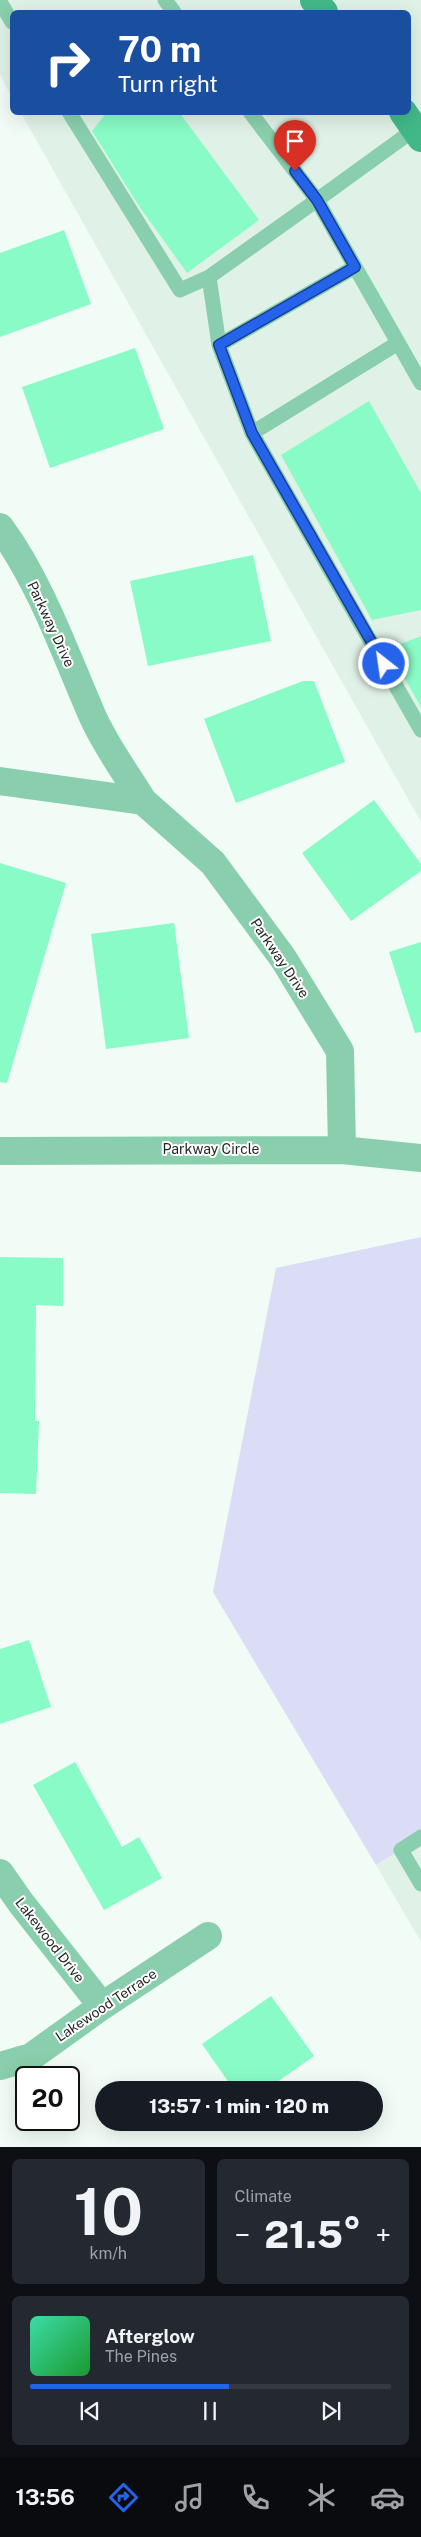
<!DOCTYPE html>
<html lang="en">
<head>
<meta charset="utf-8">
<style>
	:root { --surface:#171b24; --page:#242831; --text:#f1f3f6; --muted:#9ea1a6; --line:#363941; --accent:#2563eb }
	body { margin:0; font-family:"Public Sans",sans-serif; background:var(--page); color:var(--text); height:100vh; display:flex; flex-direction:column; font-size:19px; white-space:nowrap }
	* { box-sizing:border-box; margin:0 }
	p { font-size:16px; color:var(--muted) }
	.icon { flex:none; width:28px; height:28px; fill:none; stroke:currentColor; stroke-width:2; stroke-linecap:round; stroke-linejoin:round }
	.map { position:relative; height:2147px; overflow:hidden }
	.drawer { display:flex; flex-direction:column; gap:12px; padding:12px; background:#0d0f14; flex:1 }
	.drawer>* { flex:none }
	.hud { position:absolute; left:10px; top:10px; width:401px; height:105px; border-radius:8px; box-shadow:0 5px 20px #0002; background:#1a4fa0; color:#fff; overflow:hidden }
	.speed { position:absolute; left:15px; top:2066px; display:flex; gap:10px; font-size:25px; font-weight:700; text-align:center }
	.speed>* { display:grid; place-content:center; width:65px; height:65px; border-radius:50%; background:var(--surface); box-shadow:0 5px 20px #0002; line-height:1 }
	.speed .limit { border:2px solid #111; border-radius:8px; background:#fff; color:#111 }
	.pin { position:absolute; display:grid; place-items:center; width:42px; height:42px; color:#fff; margin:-51px -21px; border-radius:50% 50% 50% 0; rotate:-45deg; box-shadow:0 0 5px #0007 }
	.pin .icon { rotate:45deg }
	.me { position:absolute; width:55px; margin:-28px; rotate:330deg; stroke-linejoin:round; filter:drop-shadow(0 0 4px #0008) }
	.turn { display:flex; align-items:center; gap:18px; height:105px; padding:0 25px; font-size:22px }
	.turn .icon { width:65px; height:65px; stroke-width:2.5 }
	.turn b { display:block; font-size:35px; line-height:42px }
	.big { font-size:38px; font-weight:800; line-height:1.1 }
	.drawer .card { flex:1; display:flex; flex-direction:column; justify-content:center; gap:8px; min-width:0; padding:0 18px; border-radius:8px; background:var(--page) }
	.drawer .dial { align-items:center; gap:0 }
	.dial b { font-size:65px; line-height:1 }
	.song { display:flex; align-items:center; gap:15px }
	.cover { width:60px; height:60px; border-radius:8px; background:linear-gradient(135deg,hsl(160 70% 55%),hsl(130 70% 35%)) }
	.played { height:5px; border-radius:2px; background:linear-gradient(90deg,var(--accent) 55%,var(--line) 55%) }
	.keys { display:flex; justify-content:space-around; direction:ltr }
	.heat { display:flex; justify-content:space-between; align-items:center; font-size:28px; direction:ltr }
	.drawer .tiles { flex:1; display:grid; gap:12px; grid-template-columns:1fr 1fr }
	.card:last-child { grid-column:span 2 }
	.trip { position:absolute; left:95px; top:2081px; width:288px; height:50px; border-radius:25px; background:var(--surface); box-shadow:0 5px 20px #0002; font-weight:800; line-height:50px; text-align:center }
	.menu { display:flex; height:80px; justify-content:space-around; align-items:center; background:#090b0e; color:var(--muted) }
	.menu .icon { width:35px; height:35px }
	.menu .on { color:var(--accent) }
	.menu b { font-size:22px; color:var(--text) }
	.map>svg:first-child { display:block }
	.built { fill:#e0f2e8 }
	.green { fill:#dbdcf6 }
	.building { fill:#89fbc7 }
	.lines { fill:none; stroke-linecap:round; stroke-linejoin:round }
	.lane { stroke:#8acfad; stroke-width:15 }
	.street { stroke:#8acfad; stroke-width:28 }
	.secondary { stroke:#42b888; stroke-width:28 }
	.route-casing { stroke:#184099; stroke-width:12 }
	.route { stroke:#2563eb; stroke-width:9 }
	.labels { text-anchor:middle; stroke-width:4; stroke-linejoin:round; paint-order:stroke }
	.street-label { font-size:14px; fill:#1f2320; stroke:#fff }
</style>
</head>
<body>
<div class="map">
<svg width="421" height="2147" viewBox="0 0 421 2147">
	<rect width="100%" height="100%" fill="#f1fcf6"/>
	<path class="built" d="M 0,0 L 421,0 L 421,822 L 21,113 L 409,112 L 409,12 L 12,12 L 12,98 L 0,75 Z
		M 421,1837 L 421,1942 L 376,1865 Z"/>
	<path class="green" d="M 421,1237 L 421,1837 L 376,1865 L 213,1592 L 276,1268 Z"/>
	<path class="building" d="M 107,112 L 179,112 L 259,220 L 187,273 L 139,206 L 92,131 Z
		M 64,230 L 91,304 L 0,337 L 0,253 Z
		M 135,348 L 164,429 L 50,468 L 22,387 Z
		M 369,401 L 421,493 L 421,610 L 372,620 L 281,455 Z
		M 253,555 L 271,641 L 148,666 L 130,581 Z
		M 421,636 L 421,707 L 388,649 Z
		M 303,681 L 314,681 L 345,762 L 236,803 L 204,719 Z
		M 374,800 L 421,864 L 421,871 L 351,921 L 302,853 Z
		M 0,863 L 66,883 L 7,1083 L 0,1082 Z
		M 174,923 L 189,1038 L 106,1049 L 91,934 Z
		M 421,942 L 421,1032 L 415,1033 L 389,952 Z
		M 0,1257 L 63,1258 L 63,1306 L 36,1305 L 35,1421 L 39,1421 L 36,1494 L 0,1493 Z
		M 29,1640 L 51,1707 L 0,1724 L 0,1649 Z
		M 75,1762 L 122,1847 L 139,1837 L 162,1878 L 104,1910 L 33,1785 Z
		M 271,1996 L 314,2056 L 266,2090 L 234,2090 L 202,2044 Z"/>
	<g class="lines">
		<path class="lane" d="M 165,0 L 174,12
			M 0,2 L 12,22
			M 69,112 L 180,290 L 209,277 L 219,345 L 252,433 L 421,730
			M 250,112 L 317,200 L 415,129
			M 209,277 L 317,200 L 421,383
			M 219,345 L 355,267
			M 252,433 L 398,343
			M 421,1837 L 401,1850 L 421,1884"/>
		<path class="street" d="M 0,527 C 40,581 65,653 92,715 C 105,745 126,773 143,801
			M 0,781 L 143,801 L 213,863 L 283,958 L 340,1051 L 342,1150
			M 0,1151 L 342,1150 L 421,1158
			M 0,1873 L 21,1903 L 102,2006
			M 0,2066 L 31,2057 L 102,2006 L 208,1936"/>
		<path class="secondary" d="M 314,0 L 324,12
			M 403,112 L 421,138"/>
	</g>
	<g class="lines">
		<g class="route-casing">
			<path id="route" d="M 295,171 L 317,200 L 355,267 L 219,345 L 252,433 L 384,664"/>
		</g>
		<use href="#route" class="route"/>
	</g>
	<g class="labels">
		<g class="street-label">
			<text transform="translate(51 624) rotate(65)" y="5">Parkway Drive</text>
			<text transform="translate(280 958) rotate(56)" y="5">Parkway Drive</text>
			<text x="211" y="1154">Parkway Circle</text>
			<text transform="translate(50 1940) rotate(52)" y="5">Lakewood Drive</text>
			<text transform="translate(106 2005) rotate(-34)" y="5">Lakewood Terrace</text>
		</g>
	</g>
</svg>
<div class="speed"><div class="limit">20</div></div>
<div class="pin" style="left:295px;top:171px;background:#d93025"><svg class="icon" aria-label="arrive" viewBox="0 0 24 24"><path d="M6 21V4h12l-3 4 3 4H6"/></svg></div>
<svg class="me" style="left:384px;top:664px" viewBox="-20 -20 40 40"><circle r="17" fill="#2563eb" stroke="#fff" stroke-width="3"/><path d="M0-11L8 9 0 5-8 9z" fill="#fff"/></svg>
<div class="trip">13:57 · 1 min · 120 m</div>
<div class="hud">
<div class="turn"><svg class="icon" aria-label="right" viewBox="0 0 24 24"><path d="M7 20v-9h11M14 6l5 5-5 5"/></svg><div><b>70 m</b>Turn right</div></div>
</div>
</div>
<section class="drawer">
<div class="tiles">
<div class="card dial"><b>10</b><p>km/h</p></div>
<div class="card"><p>Climate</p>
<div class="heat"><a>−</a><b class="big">21.5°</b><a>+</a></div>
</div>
<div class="card">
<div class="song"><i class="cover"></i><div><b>Afterglow</b><p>The Pines</p></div></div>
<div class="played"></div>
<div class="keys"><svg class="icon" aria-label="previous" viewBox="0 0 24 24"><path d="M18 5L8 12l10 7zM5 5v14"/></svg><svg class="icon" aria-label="pause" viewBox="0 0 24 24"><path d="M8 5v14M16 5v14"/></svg><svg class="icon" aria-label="next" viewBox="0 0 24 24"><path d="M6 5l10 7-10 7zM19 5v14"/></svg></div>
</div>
</div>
</section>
<nav class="menu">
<b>13:56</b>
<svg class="icon on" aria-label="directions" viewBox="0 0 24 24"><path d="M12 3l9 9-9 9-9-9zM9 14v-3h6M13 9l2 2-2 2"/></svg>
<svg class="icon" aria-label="music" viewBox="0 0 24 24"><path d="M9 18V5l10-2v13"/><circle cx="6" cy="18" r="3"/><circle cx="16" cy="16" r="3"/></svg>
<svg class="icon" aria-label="phone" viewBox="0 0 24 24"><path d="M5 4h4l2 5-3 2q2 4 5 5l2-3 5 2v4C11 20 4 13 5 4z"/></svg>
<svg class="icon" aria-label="climate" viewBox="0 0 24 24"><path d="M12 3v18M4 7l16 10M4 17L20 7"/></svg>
<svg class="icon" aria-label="car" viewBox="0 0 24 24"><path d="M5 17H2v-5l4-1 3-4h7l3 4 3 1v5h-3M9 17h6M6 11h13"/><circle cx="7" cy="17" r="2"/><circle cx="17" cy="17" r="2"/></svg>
</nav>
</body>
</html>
